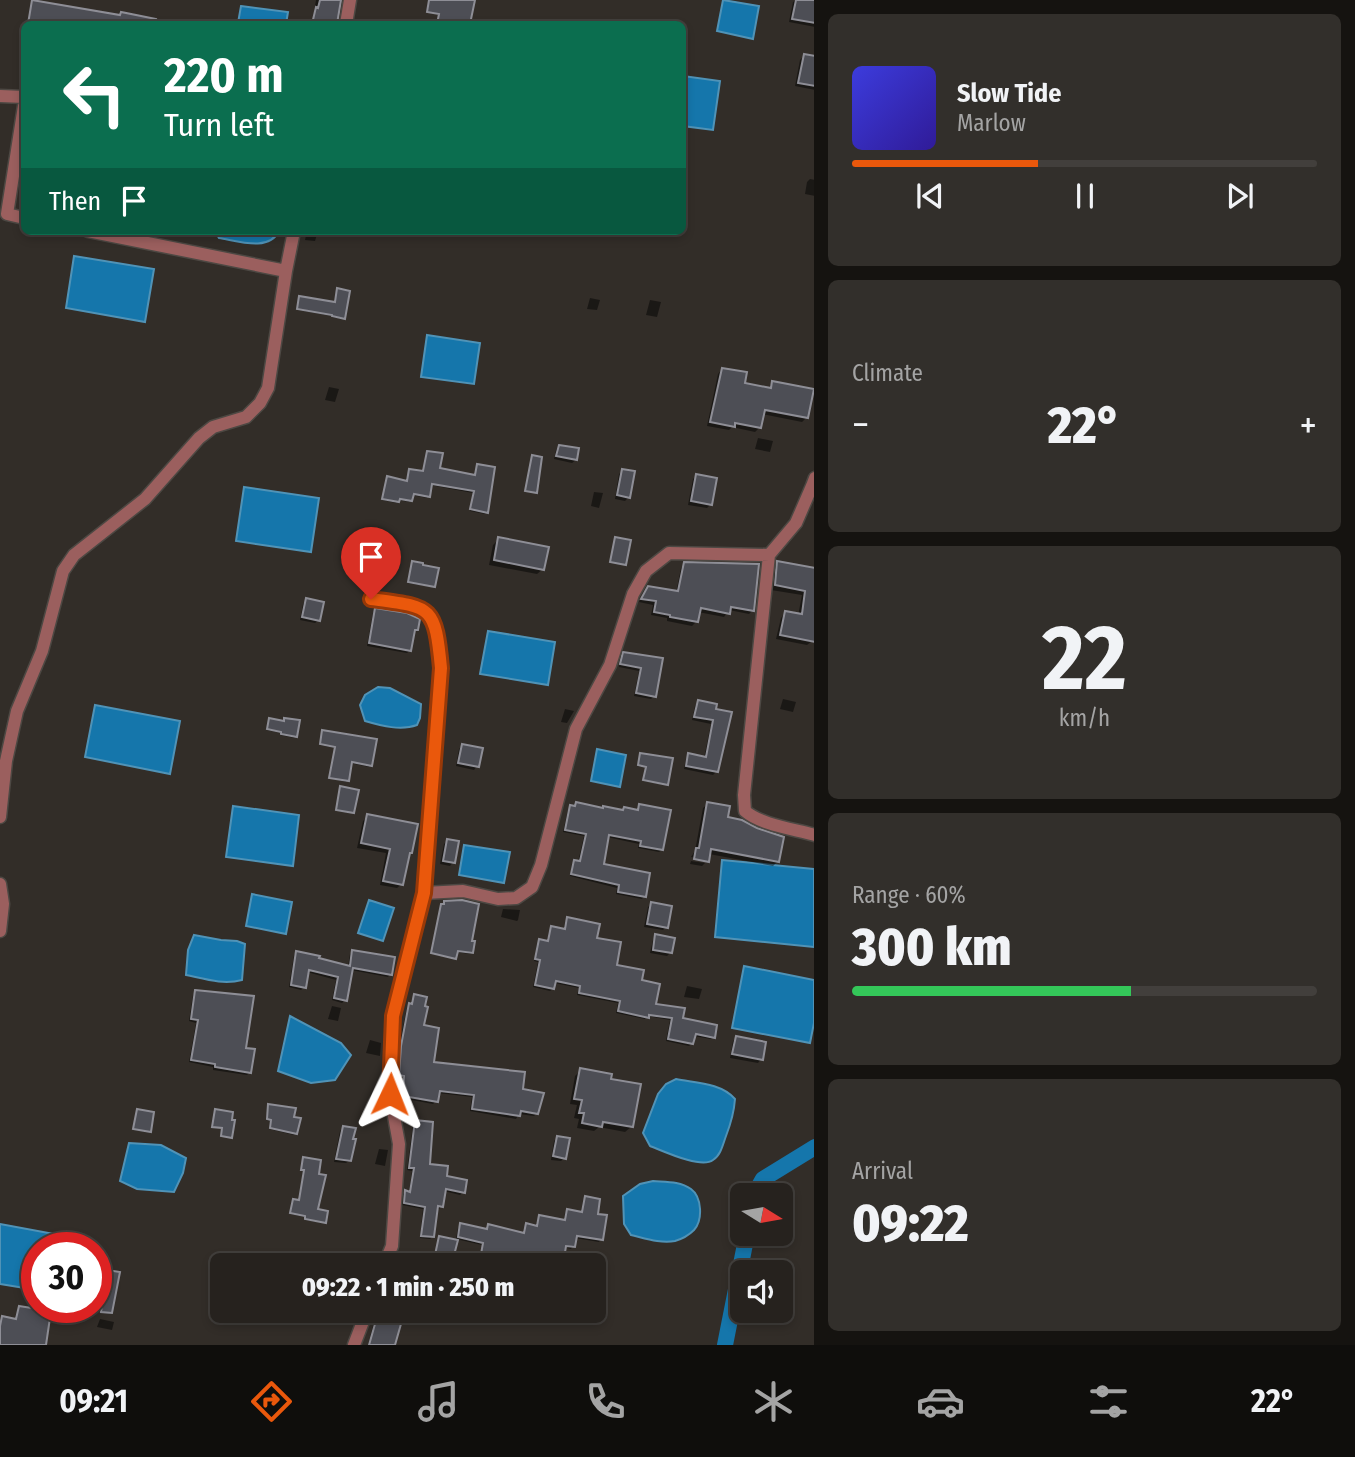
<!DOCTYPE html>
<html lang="en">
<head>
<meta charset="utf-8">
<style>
	:root { --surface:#26221e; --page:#322f2b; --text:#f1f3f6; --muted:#a4a4a4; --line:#423f3c; --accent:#ea580c }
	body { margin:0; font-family:"Fira Sans Condensed",sans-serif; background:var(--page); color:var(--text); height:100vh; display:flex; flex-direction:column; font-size:26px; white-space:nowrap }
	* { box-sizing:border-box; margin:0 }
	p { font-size:23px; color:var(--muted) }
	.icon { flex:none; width:38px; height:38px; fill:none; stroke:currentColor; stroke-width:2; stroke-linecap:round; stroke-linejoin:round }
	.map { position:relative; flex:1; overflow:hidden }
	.details { display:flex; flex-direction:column; gap:14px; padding:14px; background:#151310; width:541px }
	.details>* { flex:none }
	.hud { position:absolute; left:21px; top:21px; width:665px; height:214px; border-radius:10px; box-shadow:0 4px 10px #0003,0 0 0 2px var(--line); background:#0b6e4f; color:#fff; overflow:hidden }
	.needle { width:46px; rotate:101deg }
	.tools { position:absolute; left:730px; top:1183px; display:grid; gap:14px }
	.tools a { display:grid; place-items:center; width:63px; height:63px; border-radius:10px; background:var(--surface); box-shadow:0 4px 10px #0003,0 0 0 2px var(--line); font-size:35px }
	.speed { position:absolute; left:21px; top:1232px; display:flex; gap:14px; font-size:35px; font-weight:700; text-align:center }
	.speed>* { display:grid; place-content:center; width:91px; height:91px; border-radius:50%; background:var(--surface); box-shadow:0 4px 10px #0003,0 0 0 2px var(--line); line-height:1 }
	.speed .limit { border:10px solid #d22; background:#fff; color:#111 }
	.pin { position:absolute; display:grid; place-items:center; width:60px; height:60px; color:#fff; margin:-72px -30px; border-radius:50% 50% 50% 0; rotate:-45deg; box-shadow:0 0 7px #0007 }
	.pin .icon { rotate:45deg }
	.me { position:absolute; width:77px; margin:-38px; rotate:2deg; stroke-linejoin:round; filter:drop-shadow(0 0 5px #0008) }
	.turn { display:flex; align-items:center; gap:24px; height:147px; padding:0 28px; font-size:32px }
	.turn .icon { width:91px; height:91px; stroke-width:2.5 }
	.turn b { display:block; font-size:49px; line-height:60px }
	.then { display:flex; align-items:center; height:66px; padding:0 28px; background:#0003; gap:14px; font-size:26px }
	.big { font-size:52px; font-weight:800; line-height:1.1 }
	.details .tile { flex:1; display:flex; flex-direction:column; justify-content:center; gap:10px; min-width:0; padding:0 24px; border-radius:10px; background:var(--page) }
	.details .dial { align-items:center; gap:0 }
	.dial b { font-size:91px; line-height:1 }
	.song { display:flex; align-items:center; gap:21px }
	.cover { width:84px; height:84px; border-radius:10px; background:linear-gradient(135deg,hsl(240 70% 55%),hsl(250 70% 35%)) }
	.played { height:7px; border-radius:4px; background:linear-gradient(90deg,var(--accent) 40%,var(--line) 40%) }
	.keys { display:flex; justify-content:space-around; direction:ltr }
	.heat { display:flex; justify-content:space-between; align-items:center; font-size:38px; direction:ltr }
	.charge { height:10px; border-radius:5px; background:linear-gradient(90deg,#34c759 60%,var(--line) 0) }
	.trip { position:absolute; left:210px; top:1253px; width:396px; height:70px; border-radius:10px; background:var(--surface); box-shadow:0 4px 10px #0003,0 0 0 2px var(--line); font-weight:800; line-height:70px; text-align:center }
	.tab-bar { display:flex; height:112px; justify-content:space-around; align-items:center; background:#0f0e0c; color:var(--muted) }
	.tab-bar .icon { width:49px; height:49px }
	.tab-bar .active { color:var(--accent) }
	.tab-bar b { font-size:32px; color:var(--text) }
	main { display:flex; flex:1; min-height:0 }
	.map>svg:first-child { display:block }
	.water { fill:#1576ab; stroke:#5093b7; stroke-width:2 }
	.shadow { fill:#0007 }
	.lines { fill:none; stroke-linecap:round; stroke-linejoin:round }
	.canal { stroke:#1576ab; stroke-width:16 }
	.building { fill:#4d4e55; stroke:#8e8e96; stroke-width:2 }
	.minor-casing { stroke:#4d4843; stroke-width:15 }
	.minor { stroke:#9b5f5e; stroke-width:12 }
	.route-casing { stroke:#983908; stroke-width:18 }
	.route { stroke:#ea580c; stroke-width:12 }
</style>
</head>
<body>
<main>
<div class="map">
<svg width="815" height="1345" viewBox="0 0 815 1345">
	<rect width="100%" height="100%" fill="#322d28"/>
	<path class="water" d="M 723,0 L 759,6 L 753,39 L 717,31 Z
		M 241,6 L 288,12 L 286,24 L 240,24 L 238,23 Z
		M 683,76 L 720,81 L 713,130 L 683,126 Z
		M 215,231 L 279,231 C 269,252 238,241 219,238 Z
		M 74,256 L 154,269 L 145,322 L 66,308 Z
		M 427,335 L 480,343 L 474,384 L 421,377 Z
		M 244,487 L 319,498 L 311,552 L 236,541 Z
		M 488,631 L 555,642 L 548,685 L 480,674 Z
		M 378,687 L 390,688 L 421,704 L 420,718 L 417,725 C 401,731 382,726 365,721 L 360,705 L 365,695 Z
		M 95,705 L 180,721 L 170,774 L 85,757 Z
		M 597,749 L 626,755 L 620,787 L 591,781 Z
		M 233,806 L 299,815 L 293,866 L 226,857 Z
		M 464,845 L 510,852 L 504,883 L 459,875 Z
		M 722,860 L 814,869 L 814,947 L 715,937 Z
		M 252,894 L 292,902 L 286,934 L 246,926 Z
		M 369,900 L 394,908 L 383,941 L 358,933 Z
		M 194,935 L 221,940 L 237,941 L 245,944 L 242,980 C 223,985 205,979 186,975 L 188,950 Z
		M 744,966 L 814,980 L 814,1023 L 810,1043 L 732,1028 Z
		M 290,1016 L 341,1043 L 351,1055 L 335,1080 L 311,1083 L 278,1071 Z
		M 676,1079 C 696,1083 721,1083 735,1099 C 734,1113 731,1123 726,1136 C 723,1144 721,1155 713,1160 C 701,1169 663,1151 650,1146 L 643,1133 L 658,1094 L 666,1084 Z
		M 129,1143 L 161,1145 L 186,1158 L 183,1173 L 174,1192 L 137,1189 L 120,1181 Z
		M 653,1181 C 666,1182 680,1181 691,1189 C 702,1197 703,1220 694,1230 C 689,1235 682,1239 675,1241 C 661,1244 644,1238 631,1235 L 624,1224 L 623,1196 L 640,1184 Z
		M 0,1224 L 92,1241 L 92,1248 L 37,1248 L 37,1290 L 0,1284 Z"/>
	<path class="shadow" d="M 316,0 L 339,0 L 336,24 L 312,24 Z
		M 429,0 L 473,0 L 469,22 L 479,24 L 437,24 L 439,15 L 426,12 Z
		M 796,0 L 815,2 L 815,27 L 789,22 L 793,2 Z
		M 35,4 L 116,16 L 141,18 L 140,24 L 31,24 Z
		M 804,56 L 815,58 L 815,90 L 795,86 L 800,60 Z
		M 810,179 L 815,180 L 815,196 L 805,194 L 807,182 Z
		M 307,231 L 318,231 L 315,241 L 305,240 Z
		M 337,291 L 344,318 L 343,319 L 332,317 L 332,316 L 297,310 L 299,299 L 334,303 Z
		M 590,298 L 600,300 L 597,310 L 587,309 Z
		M 650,300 L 661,302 L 657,317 L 646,315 Z
		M 722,369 L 743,384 L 768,389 L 773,383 L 807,417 L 802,422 L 762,414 L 760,427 L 755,432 L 732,427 L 729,430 L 707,426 L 718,374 Z
		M 329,387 L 339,389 L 335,402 L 325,400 Z
		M 758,438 L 773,441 L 770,452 L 755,449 Z
		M 559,446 L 576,460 L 572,463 L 554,459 L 556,450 Z
		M 428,452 L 438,469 L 474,476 L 478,466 L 487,512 L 485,514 L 470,511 L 473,493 L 430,485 L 427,498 L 412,495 L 409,502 L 398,500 L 396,503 L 382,500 L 386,480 L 387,478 L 406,482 L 410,471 L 423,473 L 426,454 Z
		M 623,471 L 629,497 L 625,501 L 615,499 L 619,474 Z
		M 696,476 L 710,505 L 707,508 L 688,505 L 693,479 Z
		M 594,492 L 603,493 L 599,508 L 591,506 Z
		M 499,539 L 543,569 L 537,574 L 489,565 L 493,545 Z
		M 412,563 L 433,586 L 432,587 L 407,583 Z
		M 778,563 L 815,570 L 812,641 L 807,645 L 776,639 L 781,618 L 785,613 L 798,616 L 802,595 L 771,590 L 773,568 Z
		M 685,564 L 753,610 L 749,614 L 729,610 L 724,617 L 698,612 L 696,622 L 692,626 L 667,621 L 667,618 L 651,615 L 653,605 L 639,602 L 644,592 L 648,588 L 676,593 L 681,568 Z
		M 307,600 L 319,620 L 315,623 L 300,620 L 303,604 Z
		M 376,610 L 417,630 L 413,634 L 410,650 L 407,653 L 367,646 L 373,613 Z
		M 624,654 L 661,660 L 654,696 L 651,699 L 634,696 L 639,671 L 619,667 L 621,657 Z
		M 783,699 L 796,702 L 793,712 L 780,709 Z
		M 698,702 L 715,705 L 717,771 L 713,775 L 684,769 L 686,759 L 689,755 L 704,758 L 711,724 L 692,720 L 695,706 Z
		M 565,709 L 574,711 L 567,723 L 561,722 Z
		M 269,720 L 283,723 L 285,720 L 295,737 L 294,738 L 280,735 L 281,733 L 266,730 Z
		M 322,733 L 370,765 L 369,767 L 350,763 L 346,782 L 329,778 L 335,748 L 319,745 Z
		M 462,746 L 477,766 L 474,770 L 456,766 L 459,749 Z
		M 640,755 L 666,784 L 665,785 L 643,781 L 646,768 L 637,766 Z
		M 576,804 L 622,811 L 636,811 L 639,806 L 662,850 L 659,852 L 638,848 L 639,844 L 607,837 L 602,866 L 644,896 L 642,899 L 616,894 L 617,888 L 570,876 L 572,864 L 575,862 L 578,862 L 584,836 L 563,832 L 568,810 Z
		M 708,804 L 726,818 L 778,861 L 773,866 L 709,854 L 706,863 L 706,860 L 691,857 L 695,851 L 703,808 Z
		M 368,816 L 407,855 L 402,884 L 397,888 L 380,885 L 386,853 L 357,848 L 363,821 Z
		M 447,841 L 453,862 L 450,866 L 440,864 L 444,844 Z
		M 691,861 L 705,863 L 702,866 L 690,864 Z
		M 445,902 L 470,942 L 472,953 L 470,954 L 456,952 L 455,957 L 431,951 L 440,907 Z
		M 651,904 L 666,927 L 663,930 L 644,927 L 648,907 Z
		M 503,909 L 520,910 L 518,920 L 517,921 L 501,917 Z
		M 568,919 L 595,939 L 615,966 L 640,981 L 654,1005 L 713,1037 L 711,1039 L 693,1036 L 692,1043 L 689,1046 L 666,1041 L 670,1020 L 647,1016 L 645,1019 L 616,1013 L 618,1003 L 577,995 L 579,988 L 554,983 L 553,989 L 550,991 L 533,987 L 538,962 L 534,961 L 537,944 L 540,941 L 547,943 L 549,931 L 552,928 L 564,931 L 565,922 Z
		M 656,936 L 670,953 L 667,956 L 650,953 L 653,940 Z
		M 353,952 L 390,974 L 388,977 L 351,970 L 345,1000 L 342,1003 L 332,1000 L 336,980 L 307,972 L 304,987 L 301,990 L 289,987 L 294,955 L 296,953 L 348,967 L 350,954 Z
		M 687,986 L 702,989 L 699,999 L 684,997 Z
		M 196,992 L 244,1049 L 250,1072 L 247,1075 L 213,1070 L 213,1067 L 189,1062 L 196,1023 L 189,1021 L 193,995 Z
		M 415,996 L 432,1063 L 522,1090 L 537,1113 L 534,1116 L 519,1114 L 516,1119 L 470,1111 L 472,1097 L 438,1093 L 436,1101 L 433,1104 L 401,1098 L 402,1078 L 397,1078 L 398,1050 L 407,1008 L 411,1005 L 412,999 Z
		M 332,1006 L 341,1008 L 338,1021 L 328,1019 Z
		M 736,1038 L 761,1059 L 758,1063 L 730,1058 L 733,1041 Z
		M 370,1040 L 381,1043 L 380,1056 L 366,1053 Z
		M 581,1070 L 631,1127 L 625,1132 L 599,1127 L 594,1131 L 577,1128 L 579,1119 L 574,1118 L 577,1105 L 570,1104 L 575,1076 Z
		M 268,1108 L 295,1134 L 294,1135 L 269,1129 L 270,1121 L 266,1120 Z
		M 416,1122 L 428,1166 L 463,1192 L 460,1195 L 444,1191 L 441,1206 L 439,1209 L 436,1209 L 433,1236 L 430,1239 L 420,1238 L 423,1209 L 402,1205 L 402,1195 L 405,1192 L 409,1193 L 412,1171 L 407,1170 L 413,1125 Z
		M 344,1127 L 350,1160 L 346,1163 L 334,1162 L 340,1131 Z
		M 557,1138 L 564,1158 L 561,1161 L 551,1160 L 554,1141 Z
		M 379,1149 L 388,1150 L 385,1166 L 375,1164 Z
		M 304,1159 L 316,1210 L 324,1222 L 323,1223 L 305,1220 L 305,1217 L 290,1214 L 292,1202 L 299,1202 L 303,1171 L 301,1170 Z
		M 586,1198 L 596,1215 L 601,1239 L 599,1242 L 575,1238 L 573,1246 L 571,1249 L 563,1247 L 561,1265 L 478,1264 L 482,1245 L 456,1239 L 458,1228 L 461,1225 L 486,1230 L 489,1226 L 523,1234 L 524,1228 L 527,1225 L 536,1227 L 538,1219 L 540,1217 L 564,1222 L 565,1213 L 568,1211 L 581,1213 L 583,1200 Z
		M 439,1239 L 456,1241 L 449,1265 L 436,1263 L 438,1256 L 435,1256 Z
		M 236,1262 L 250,1265 L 233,1265 Z
		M 416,1311 L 437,1311 L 436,1314 Z
		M 100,1319 L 114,1322 L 112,1330 L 97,1327 Z
		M 377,1319 L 392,1345 L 368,1345 L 374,1322 Z"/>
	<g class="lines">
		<path class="canal" d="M 754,1195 L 763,1179 L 815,1147
			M 725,1345 L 747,1234"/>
	</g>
	<path class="building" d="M 32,0 L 120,15 L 121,12 L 156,19 L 155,24 L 66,24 L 43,21 L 43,24 L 28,24 Z
		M 320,0 L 341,0 L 337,24 L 312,24 L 316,7 L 318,8 Z
		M 429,0 L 475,0 L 470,24 L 437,24 L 439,14 L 427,12 Z
		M 796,0 L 815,0 L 815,23 L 792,19 Z
		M 804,54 L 815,56 L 815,86 L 798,83 Z
		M 337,288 L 350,291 L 345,319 L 332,316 L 332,315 L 297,309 L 299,296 L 335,302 Z
		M 722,368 L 747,372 L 745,383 L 771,388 L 772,381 L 814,389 L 808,418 L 765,410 L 761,428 L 735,423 L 735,427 L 710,422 Z
		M 559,445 L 579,448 L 577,460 L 556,456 Z
		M 427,451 L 443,453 L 440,468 L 475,475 L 477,464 L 495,467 L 488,513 L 470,509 L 474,491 L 432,484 L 430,497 L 414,494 L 412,501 L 400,499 L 399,502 L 382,499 L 387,476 L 407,481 L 409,469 L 423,471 Z
		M 532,455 L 542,457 L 537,493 L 525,491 Z
		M 622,469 L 635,471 L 630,498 L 617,495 Z
		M 696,474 L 717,478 L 712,505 L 691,501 Z
		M 498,537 L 549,547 L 544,570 L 494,560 Z
		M 615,537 L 631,540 L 626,565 L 610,562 Z
		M 412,561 L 423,563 L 423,565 L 439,568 L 435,587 L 408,582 Z
		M 777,561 L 815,568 L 815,642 L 780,635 L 785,611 L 802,614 L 805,591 L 775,585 Z
		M 684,562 L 759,564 L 754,611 L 731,607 L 730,614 L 701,608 L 698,622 L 670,617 L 670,615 L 654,612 L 656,601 L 641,599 L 648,586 L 678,591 Z
		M 306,598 L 324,602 L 320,621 L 302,617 Z
		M 375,608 L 407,613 L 420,619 L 418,630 L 415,630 L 411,651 L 369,643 Z
		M 623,652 L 663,658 L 656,697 L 636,693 L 641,668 L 620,664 Z
		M 698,700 L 717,704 L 716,709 L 732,712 L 718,772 L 686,766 L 688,753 L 706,757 L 713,720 L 694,717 Z
		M 269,718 L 284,721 L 284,718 L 300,720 L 297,737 L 281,734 L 281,732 L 267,729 Z
		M 322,730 L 377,739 L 372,766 L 352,762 L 349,781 L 329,778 L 335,747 L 320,744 Z
		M 462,744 L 483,748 L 479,767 L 458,763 Z
		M 640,753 L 673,758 L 668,785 L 643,780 L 646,767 L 638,765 Z
		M 340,786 L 359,790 L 354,813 L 336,810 Z
		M 576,802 L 603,808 L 603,806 L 623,810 L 624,807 L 638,810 L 639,804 L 671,810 L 663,850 L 640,846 L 641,841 L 609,835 L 604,864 L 650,873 L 646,897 L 618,892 L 619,885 L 571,874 L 574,860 L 580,861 L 586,834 L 565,830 L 570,805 L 575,806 Z
		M 707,802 L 730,806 L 728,817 L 742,820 L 757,828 L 784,837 L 779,862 L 711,849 L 709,862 L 694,859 L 696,848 L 699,848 Z
		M 367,814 L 418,824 L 412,853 L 410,853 L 403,885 L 383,881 L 390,849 L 361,843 Z
		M 447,839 L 459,841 L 455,863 L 443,861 Z
		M 462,900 L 479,904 L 472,941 L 475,941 L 473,953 L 458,951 L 456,959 L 431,953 L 441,904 L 444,904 L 444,901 Z
		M 651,902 L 672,906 L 668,928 L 647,924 Z
		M 567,917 L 600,924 L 597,938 L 621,942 L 617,965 L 644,970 L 642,980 L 660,984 L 656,1004 L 685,1008 L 683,1018 L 717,1025 L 715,1038 L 696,1034 L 693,1044 L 668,1039 L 672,1018 L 649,1015 L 649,1018 L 618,1011 L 620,1001 L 579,993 L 580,986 L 556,981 L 554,989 L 535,985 L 540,960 L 535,959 L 539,939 L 548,941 L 551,926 L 565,929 Z
		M 655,934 L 675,938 L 672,953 L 653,950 Z
		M 352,950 L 395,957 L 392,975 L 353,968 L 347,1001 L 334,998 L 338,977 L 309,970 L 306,988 L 291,985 L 296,951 L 320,956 L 319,958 L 350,966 Z
		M 195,990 L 254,996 L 246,1048 L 255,1049 L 251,1073 L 215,1067 L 215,1064 L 191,1060 L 198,1020 L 191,1019 Z
		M 414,994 L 427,997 L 425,1006 L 428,1007 L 424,1025 L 439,1028 L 434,1062 L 525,1072 L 523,1089 L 544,1093 L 538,1114 L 521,1111 L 520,1116 L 472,1109 L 474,1095 L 440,1091 L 438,1102 L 403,1096 L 404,1076 L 399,1075 L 401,1046 L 409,1003 L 412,1004 Z
		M 736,1036 L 766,1042 L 763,1060 L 732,1054 Z
		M 580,1068 L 612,1074 L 611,1079 L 641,1084 L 633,1127 L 603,1122 L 602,1127 L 582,1123 L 584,1113 L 579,1113 L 582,1100 L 574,1099 Z
		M 268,1104 L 296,1108 L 294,1117 L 301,1118 L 297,1134 L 270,1128 L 271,1120 L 267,1119 Z
		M 137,1109 L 154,1112 L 151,1132 L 133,1129 Z
		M 215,1109 L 233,1112 L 232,1120 L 235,1120 L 232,1138 L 221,1136 L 222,1128 L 212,1127 Z
		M 415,1120 L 433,1122 L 430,1164 L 448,1166 L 447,1176 L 467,1180 L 465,1193 L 446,1189 L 443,1207 L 438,1206 L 434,1237 L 421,1236 L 425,1207 L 404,1203 L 405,1190 L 410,1192 L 414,1168 L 409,1168 Z
		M 343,1126 L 356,1128 L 353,1139 L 356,1139 L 351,1161 L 336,1159 Z
		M 557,1136 L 570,1138 L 566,1159 L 553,1156 Z
		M 303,1157 L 321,1160 L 319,1174 L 326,1175 L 318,1209 L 328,1211 L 326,1223 L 305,1219 L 305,1216 L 290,1213 L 293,1199 L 299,1200 L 304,1170 L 301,1170 Z
		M 585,1196 L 600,1199 L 598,1214 L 607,1215 L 603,1240 L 577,1236 L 575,1247 L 566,1246 L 563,1265 L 544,1265 L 524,1262 L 523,1265 L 479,1265 L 483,1243 L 458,1237 L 460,1223 L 487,1229 L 488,1224 L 524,1233 L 526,1223 L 537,1226 L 539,1215 L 565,1220 L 567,1209 L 582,1212 Z
		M 439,1236 L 458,1240 L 453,1259 L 435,1255 Z
		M 107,1270 L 120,1272 L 112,1313 L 101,1312 Z
		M 19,1306 L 51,1311 L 46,1345 L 0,1345 L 0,1326 L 2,1316 L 16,1319 Z
		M 377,1317 L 401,1324 L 395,1345 L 369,1345 Z"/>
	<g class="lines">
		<g class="minor-casing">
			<path id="minor" d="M 346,24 L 350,0
				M 0,96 L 24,97
				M 24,106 L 7,214 L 24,218
				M 88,231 L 286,271
				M 769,555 L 744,795 L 745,811 C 761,825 794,829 815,835
				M 371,599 C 432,607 435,605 441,668 L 424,893
				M 0,817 L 6,761 L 17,711 L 42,651 L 63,571 L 74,555 L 145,499 L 199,438 L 213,427 L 246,417 L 260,403 L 268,388 L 286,271 L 294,231
				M 0,884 L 3,904 L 0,931
				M 384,1265 L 392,1246 L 399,1144 L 390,1094 L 393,1016 L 424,893 L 463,891 L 498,899 L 516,898 L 532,887 L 541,865 L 576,729 L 610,665 L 633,594 L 646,571 L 669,553 L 769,555 L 796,523 L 812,486 L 815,478
				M 354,1345 L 367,1311"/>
		</g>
		<use href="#minor" class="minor"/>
	</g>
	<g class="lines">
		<g class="route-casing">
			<path id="route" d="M 371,599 C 432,607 435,605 441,668 L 424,893 L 393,1016 L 390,1094"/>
		</g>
		<use href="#route" class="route"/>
	</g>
</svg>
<div class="tools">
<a><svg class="needle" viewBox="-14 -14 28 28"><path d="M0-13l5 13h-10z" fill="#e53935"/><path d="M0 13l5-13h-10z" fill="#a4a4a4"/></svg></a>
<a><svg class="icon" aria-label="sound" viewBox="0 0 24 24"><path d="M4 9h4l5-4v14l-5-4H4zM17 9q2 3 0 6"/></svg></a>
</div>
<div class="speed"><div class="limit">30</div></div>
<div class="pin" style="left:371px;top:599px;background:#d93025"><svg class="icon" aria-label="arrive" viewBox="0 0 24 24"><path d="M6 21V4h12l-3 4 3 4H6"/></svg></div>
<svg class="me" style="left:390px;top:1094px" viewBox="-20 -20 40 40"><path d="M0-17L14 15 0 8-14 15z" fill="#ea580c" stroke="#fff" stroke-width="4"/></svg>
<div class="trip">09:22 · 1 min · 250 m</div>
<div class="hud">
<div class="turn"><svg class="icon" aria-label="left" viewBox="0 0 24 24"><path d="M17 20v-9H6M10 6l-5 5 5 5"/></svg><div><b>220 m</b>Turn left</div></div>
<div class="then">Then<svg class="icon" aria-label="arrive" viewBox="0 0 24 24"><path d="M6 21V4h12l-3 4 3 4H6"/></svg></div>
</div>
</div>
<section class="details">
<div class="tile">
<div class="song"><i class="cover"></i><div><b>Slow Tide</b><p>Marlow</p></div></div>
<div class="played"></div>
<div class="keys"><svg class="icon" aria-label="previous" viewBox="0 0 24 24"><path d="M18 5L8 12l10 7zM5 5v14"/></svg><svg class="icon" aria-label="pause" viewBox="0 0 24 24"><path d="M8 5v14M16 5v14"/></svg><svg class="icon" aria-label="next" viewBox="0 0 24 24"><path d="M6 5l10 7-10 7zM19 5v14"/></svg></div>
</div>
<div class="tile"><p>Climate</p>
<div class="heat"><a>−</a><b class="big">22°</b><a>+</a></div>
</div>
<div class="tile dial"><b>22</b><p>km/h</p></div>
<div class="tile"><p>Range · 60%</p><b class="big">300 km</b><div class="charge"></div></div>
<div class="tile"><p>Arrival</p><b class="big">09:22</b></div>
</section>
</main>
<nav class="tab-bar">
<b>09:21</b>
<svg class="icon active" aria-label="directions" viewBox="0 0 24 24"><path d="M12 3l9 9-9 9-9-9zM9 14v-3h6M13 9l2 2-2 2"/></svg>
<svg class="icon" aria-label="music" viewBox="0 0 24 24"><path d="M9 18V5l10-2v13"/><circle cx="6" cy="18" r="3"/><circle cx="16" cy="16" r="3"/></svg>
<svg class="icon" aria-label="phone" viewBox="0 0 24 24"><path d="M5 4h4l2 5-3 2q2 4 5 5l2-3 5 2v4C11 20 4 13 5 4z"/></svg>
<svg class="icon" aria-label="climate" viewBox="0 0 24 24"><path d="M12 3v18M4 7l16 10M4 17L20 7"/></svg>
<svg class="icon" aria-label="car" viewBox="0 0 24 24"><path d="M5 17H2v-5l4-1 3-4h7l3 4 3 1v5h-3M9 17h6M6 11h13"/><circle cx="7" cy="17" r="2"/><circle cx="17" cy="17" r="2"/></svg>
<svg class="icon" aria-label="filters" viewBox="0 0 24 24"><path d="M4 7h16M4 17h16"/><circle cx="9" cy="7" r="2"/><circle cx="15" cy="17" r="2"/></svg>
<b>22°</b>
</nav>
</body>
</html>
